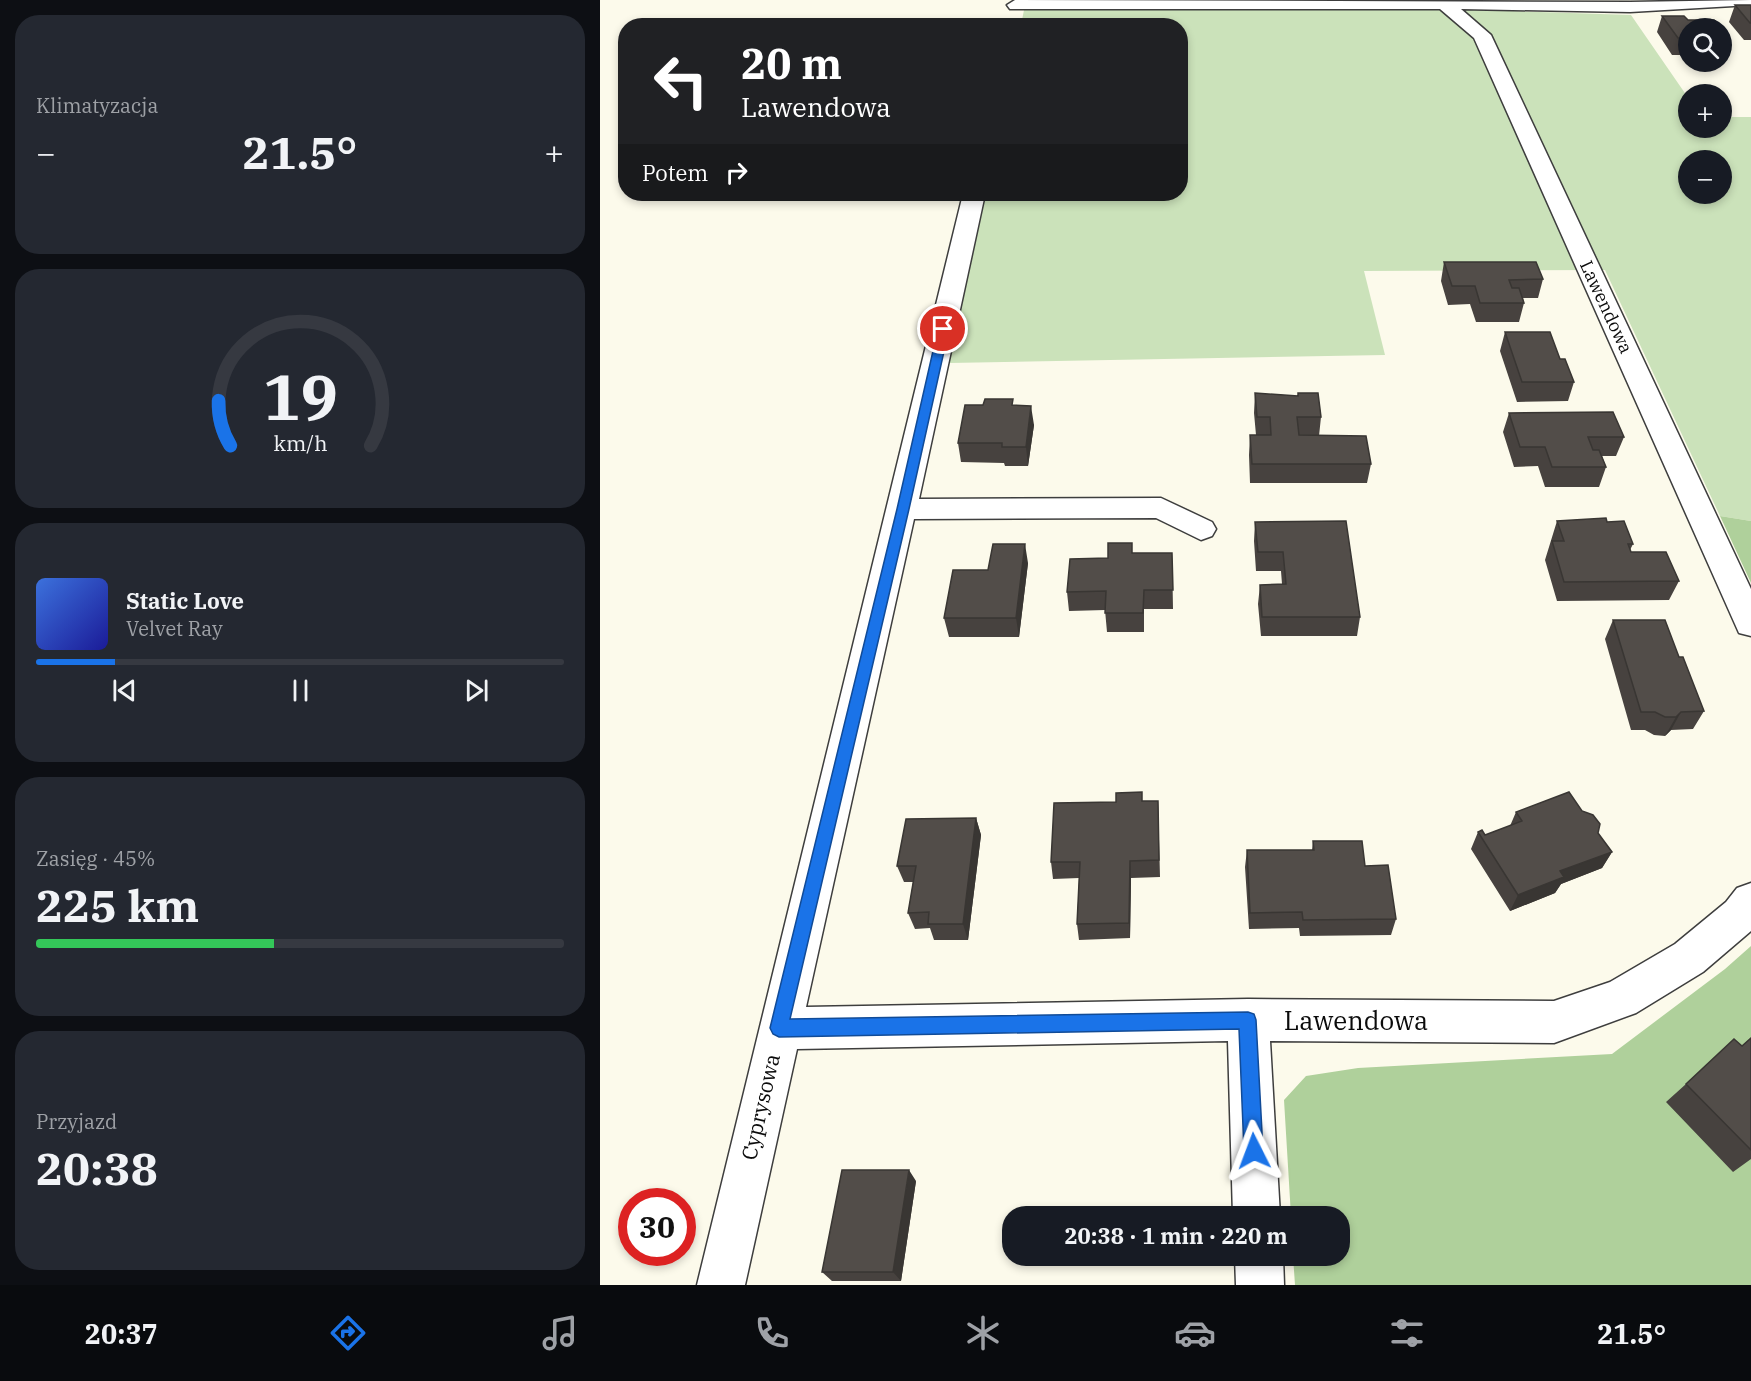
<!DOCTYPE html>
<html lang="pl">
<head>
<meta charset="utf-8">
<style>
	:root { --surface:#171b24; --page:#242831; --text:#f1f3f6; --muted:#9ea1a6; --line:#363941; --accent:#1a73e8 }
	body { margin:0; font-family:"IBM Plex Serif",serif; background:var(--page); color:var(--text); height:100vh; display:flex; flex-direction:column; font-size:22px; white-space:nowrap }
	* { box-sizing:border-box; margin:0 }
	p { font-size:20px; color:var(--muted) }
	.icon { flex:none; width:33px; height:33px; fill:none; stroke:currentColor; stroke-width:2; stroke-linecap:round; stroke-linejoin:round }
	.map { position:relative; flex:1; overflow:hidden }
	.sheet { display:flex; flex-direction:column; gap:15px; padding:15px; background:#0d0f14; width:600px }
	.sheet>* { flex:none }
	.top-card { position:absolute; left:18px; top:18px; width:570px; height:183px; border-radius:24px; box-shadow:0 3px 9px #0003; background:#202124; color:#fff; overflow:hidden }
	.buttons { position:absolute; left:1078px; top:18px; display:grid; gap:12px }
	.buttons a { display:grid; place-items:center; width:54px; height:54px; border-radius:50%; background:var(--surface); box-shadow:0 3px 9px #0003; font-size:30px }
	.speed { position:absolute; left:18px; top:1188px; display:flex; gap:12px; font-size:30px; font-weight:700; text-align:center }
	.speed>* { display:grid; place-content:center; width:78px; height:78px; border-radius:50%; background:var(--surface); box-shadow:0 3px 9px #0003; line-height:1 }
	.speed .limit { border:9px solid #d22; background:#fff; color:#111 }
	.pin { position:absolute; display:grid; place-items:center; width:51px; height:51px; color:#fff; margin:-26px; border:3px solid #fff; border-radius:50%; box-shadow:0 2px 6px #0007 }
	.me { position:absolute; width:66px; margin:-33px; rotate:357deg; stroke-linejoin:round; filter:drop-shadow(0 0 4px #0008) }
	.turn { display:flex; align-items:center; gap:21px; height:126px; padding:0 24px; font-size:27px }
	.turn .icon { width:78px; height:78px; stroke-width:2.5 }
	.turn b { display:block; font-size:42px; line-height:51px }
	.then { display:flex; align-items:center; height:57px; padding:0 24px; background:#0003; gap:12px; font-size:22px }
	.big { font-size:45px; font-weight:700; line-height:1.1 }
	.sheet .widget { flex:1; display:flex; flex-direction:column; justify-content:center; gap:9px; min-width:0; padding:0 21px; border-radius:24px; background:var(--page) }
	.sheet .dial { align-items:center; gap:0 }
	.dial svg { height:156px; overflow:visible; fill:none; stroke:var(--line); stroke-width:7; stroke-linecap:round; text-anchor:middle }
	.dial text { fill:var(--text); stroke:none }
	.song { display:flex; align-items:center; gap:18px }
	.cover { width:72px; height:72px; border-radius:9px; background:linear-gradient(135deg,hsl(220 70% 55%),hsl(240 70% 35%)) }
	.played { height:6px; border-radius:3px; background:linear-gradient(90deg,var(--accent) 15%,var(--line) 15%) }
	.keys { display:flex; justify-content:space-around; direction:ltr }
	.heat { display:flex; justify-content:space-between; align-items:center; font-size:33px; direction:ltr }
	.charge { height:9px; border-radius:4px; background:linear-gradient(90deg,#34c759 45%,var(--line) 0) }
	.trip { position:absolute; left:402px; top:1206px; width:348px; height:60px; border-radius:24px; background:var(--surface); box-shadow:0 3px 9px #0003; font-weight:700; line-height:60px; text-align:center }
	.tab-bar { display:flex; height:96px; justify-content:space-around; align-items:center; background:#090b0e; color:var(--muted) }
	.tab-bar .icon { width:42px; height:42px }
	.tab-bar .selected { color:var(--accent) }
	.tab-bar b { font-size:27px; color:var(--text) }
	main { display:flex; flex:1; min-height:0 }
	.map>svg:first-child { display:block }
	.green { fill:#cbe2ba; fill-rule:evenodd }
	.forest { fill:#afd09b }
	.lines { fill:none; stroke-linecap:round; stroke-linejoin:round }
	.minor-casing { stroke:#3e3e3e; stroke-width:3 }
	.minor { fill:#fff; fill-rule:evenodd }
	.wall { fill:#47423f }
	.shaded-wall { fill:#393633 }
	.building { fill:#524d49; stroke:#393633; stroke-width:1.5 }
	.route { fill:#1a73e8; stroke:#114b97; stroke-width:1.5 }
	.labels { text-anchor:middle; stroke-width:6; stroke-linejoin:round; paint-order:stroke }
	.far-street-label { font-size:18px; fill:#0b0b0b; stroke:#fff }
	.street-label { font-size:21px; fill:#0b0b0b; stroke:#fff }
	.near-street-label { font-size:26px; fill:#0b0b0b; stroke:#fff }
</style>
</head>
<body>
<main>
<section class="sheet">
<div class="widget"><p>Klimatyzacja</p>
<div class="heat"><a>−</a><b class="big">21.5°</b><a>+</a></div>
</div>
<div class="widget dial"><svg viewBox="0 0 100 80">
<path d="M14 69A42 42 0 1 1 86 69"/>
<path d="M14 69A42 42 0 0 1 8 46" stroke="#1a73e8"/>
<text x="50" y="56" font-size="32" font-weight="700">19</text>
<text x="50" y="72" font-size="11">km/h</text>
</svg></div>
<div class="widget">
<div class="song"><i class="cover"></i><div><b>Static Love</b><p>Velvet Ray</p></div></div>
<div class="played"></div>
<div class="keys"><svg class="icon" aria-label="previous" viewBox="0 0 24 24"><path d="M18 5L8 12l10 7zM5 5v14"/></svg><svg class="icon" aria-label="pause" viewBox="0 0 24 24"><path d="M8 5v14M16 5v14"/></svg><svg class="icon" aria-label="next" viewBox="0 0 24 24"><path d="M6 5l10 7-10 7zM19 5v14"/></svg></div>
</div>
<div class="widget"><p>Zasięg · 45%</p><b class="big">225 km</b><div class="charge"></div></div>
<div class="widget"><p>Przyjazd</p><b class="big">20:38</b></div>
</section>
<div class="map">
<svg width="1151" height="1285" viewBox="0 0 1151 1285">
	<rect width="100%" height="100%" fill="#fcfaeb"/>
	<path class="green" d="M 426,0 L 847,0 L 850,9 L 1031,15 L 1089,99 L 1089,128 L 1122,128 L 1122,117 L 1151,117 L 1151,521 L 1120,516 L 1005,270 L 764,271 L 785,355 L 349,363 L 385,194 L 580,194 L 580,26 L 421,25 ZM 1089,160 L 1122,160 L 1122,194 L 1089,194 Z"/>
	<path class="forest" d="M 1120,516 L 1151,521 L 1151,583 Z
		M 1151,946 L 1151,1285 L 695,1285 L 693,1256 L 740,1256 L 740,1216 L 691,1216 L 684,1100 L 706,1076 L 758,1068 L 1012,1054 L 1125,969 Z"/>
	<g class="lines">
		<g class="minor-casing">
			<path id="minor" d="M 415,0 L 1030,2 L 1151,0 L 1151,5 L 1030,12 L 861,9 L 891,35 L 1151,589 L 1151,636 L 1139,633 L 1135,624 L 874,38 L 840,9 L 410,9 L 407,5 Z
				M 363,194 L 385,194 L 319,499 L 561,498 L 612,522 L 616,529 L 612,536 L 601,540 L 556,518 L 314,519 L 206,1007 L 648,999 L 954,1001 L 1010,982 L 1075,944 L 1126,902 L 1137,888 L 1151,883 L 1151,931 L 1103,972 L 1036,1013 L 954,1043 L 670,1041 L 680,1216 L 633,1216 L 628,1041 L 197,1049 L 145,1285 L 97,1285 Z
				M 635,1256 L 683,1256 L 684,1285 L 636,1285 Z"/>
		</g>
		<use href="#minor" class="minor"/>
	</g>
	<path class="wall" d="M 1135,5 L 1151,5 L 1151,40 L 1144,40 L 1129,22 Z
		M 1062,16 L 1084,16 L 1088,20 L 1114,20 L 1121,26 L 1126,35 L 1122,45 L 1122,28 L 1089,28 L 1089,55 L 1072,55 L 1057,32 Z
		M 844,262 L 943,279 L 938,298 L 923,298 L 924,303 L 919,322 L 876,322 L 870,304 L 848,305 L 841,281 Z
		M 905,332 L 960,359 L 974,382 L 968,401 L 917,402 L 900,351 Z
		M 655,393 L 721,417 L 719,436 L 771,464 L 767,483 L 650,483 L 649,455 L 650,435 L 656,435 L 654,413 Z
		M 414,406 L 434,425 L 428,466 L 405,466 L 404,463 L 361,462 L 358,443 Z
		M 909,413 L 1024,437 L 1016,456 L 1002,456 L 1006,467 L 999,487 L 945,487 L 938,466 L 914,467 L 903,432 Z
		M 957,521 L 1007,522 L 1033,544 L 1030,550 L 1031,552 L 1079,581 L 1069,600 L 957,601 L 945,560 Z
		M 655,522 L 760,617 L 757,636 L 661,636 L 658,604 L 660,585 L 682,584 L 681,571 L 656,571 L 654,541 Z
		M 532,543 L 532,553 L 572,553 L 573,609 L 544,609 L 544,632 L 507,632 L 505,610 L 469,611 L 467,592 L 508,558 Z
		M 428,563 L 419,637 L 349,637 L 344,618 L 388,570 Z
		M 1013,620 L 1079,657 L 1104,711 L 1093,729 L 1071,730 L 1065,736 L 1054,735 L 1045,730 L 1031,730 L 1005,639 Z
		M 542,801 L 558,801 L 560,877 L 531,878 L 530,938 L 479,940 L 477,924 L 479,878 L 453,879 L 451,862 Z
		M 916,812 L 998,833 L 1012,852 L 1002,868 L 961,884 L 955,893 L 910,911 L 871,849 L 878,832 L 885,835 L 910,826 Z
		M 376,818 L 381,835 L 368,940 L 334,940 L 330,928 L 315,929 L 308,913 L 313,882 L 304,882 L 297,866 Z
		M 713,841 L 765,866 L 796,919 L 791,935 L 700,936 L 699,928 L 649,929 L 645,867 L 647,850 L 712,850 Z
		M 1151,1038 L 1151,1159 L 1133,1172 L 1066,1102 L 1086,1084 L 1142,1046 Z
		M 316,1181 L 301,1281 L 232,1281 L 222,1272 Z"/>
	<path class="shaded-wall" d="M 431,406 L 434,425 L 428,466 L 426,447 Z
		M 425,544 L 428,563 L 419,637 L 416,618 Z
		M 1081,712 L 1071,730 L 1065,736 L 1076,717 Z
		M 376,818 L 381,835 L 368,940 L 363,924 Z
		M 1012,852 L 1002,868 L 961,884 L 955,893 L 910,911 L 918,895 L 960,871 Z
		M 530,861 L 531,878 L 530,938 L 529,923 Z
		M 309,1170 L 316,1181 L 301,1281 L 293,1272 Z"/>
	<path class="building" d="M 1135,5 L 1151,5 L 1151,23 L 1150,23 Z
		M 1062,16 L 1084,16 L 1088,20 L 1114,20 L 1121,26 L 1126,35 L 1122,35 L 1122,28 L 1089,28 L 1089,38 L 1078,38 Z
		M 844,262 L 936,262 L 943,279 L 909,280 L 912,288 L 919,288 L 924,303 L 880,303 L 875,286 L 852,286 Z
		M 905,332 L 950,332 L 960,359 L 965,359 L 974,382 L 922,382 Z
		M 655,393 L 698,396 L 698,393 L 718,393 L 721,417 L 697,417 L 699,435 L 766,436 L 771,464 L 652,464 L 650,435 L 671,435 L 670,417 L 657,417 Z
		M 385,399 L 413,399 L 412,405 L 431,406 L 426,447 L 402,447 L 402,443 L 358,443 L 365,405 L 383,405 Z
		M 1013,412 L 1024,437 L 988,437 L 993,450 L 999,450 L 1006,467 L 952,467 L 945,447 L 920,447 L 909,413 Z
		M 1006,518 L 1007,522 L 1024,521 L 1033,544 L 1028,544 L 1031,552 L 1066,552 L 1079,581 L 964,582 L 952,541 L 964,541 L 957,521 Z
		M 746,521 L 760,617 L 662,617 L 660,585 L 686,584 L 683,552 L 658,552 L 655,522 Z
		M 508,543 L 532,543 L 532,553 L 572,553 L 573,590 L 544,590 L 543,613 L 505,613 L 506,591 L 467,592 L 470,559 L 508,558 Z
		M 393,544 L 425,544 L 416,618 L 344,618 L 353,570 L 388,570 Z
		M 1013,620 L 1065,620 L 1079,657 L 1083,657 L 1104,711 L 1081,712 L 1076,717 L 1065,717 L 1055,712 L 1041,712 Z
		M 542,792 L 542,801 L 558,801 L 559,860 L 530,861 L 529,923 L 477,924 L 480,862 L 451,862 L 454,803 L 516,802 L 516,793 Z
		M 969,792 L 982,811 L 993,815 L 1000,824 L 998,833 L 1012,852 L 960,871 L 964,877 L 918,895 L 878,832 L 882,830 L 885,835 L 922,821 L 916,812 Z
		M 376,818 L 363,924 L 328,924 L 329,912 L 308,913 L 316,866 L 297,866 L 306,819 Z
		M 713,841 L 762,841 L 765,866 L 788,865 L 796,919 L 703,920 L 702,912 L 650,913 L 647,850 L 714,850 Z
		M 1151,1038 L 1151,1150 L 1086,1084 L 1134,1039 L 1142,1046 Z
		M 242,1170 L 309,1170 L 293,1272 L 222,1272 Z"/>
	<path class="route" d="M 343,326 L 349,329 L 309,509 L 190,1019 L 648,1012 L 654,1014 L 656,1020 L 663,1151 L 660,1158 L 654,1161 L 647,1158 L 644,1151 L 639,1029 L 179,1037 L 173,1034 L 170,1028 L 297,509 L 338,329 Z"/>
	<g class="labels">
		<g class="far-street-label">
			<text transform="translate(1006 307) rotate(65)" y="6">Lawendowa</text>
		</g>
		<g class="street-label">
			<text transform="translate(161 1107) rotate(-77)" y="7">Cyprysowa</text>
		</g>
		<g class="near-street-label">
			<text x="756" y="1030">Lawendowa</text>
		</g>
	</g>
</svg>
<div class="buttons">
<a><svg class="icon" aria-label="search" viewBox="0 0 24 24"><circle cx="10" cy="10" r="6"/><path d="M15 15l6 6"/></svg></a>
<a>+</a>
<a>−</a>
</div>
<div class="speed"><div class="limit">30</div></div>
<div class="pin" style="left:343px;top:329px;background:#d93025"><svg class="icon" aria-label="arrive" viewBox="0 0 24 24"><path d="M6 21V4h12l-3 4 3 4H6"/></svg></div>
<svg class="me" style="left:654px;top:1151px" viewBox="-20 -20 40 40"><path d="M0-17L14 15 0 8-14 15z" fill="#1a73e8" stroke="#fff" stroke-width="4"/></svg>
<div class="trip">20:38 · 1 min · 220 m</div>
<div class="top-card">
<div class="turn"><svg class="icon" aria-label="left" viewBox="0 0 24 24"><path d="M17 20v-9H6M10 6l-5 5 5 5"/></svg><div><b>20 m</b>Lawendowa</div></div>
<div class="then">Potem<svg class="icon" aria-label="right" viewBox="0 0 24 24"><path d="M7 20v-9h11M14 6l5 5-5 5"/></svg></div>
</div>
</div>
</main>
<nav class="tab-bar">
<b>20:37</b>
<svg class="icon selected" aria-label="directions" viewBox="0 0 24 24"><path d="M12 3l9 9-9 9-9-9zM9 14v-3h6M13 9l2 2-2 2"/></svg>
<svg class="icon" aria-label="music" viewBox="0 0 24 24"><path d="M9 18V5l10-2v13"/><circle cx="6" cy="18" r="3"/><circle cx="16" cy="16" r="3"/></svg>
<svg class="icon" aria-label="phone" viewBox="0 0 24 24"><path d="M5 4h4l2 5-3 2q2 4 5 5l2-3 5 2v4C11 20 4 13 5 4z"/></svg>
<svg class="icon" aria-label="climate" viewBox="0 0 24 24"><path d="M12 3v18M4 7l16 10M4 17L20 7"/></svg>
<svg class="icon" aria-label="car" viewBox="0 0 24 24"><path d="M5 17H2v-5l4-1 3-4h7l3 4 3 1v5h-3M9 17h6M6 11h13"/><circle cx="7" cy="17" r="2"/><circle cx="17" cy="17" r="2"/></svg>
<svg class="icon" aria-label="filters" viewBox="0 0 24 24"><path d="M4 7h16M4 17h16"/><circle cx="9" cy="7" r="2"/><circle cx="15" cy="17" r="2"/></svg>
<b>21.5°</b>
</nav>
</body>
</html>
